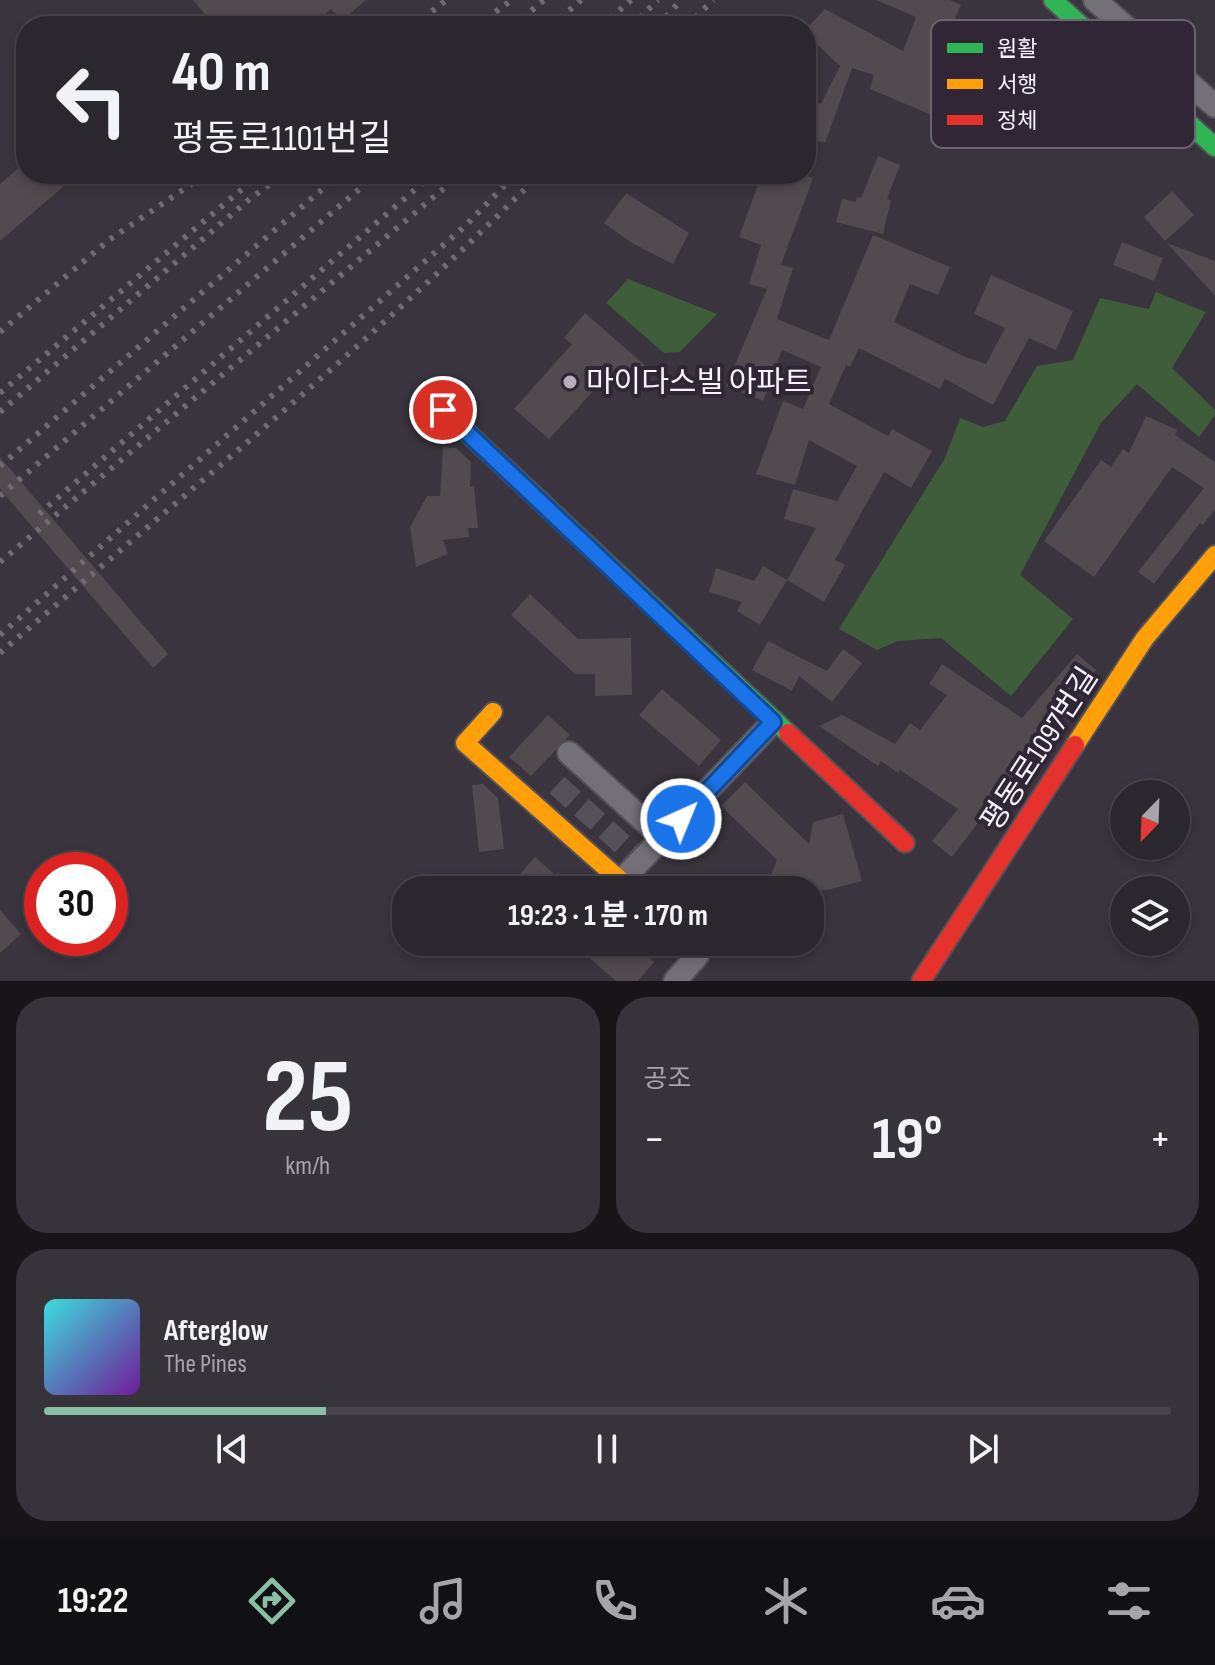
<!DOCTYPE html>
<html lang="ko">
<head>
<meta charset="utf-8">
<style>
	:root { --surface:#2b272e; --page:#37333a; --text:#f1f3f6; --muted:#a6a5aa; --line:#47444a; --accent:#8abfa5 }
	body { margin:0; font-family:"Sofia Sans Condensed","Noto Sans KR",sans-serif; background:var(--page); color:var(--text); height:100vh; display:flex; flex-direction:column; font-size:30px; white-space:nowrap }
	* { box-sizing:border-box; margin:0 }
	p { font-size:26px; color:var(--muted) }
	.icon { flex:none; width:44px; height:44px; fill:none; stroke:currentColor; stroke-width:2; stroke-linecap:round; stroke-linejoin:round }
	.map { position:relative; height:981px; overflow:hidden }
	.drawer { display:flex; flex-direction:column; gap:16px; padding:16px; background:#181519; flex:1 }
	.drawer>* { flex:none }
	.hud { position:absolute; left:16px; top:16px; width:800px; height:168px; border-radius:32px; box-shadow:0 4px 12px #0003,0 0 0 2px var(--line); background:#2b272e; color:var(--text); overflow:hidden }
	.needle { width:52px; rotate:203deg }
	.fabs { position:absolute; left:1110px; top:780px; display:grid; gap:16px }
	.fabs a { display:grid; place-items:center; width:80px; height:80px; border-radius:50%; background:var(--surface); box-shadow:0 4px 12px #0003,0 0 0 2px var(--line); font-size:40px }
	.speed { position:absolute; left:24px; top:852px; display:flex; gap:16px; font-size:40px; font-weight:700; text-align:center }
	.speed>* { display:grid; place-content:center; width:104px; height:104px; border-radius:50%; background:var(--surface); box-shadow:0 4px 12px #0003,0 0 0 2px var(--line); line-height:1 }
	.speed .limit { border:12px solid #d22; background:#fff; color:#111 }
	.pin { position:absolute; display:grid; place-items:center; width:68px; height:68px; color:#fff; margin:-34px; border:4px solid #fff; border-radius:50%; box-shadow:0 2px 8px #0007 }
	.me { position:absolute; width:88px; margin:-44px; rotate:44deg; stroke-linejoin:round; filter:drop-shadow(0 0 6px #0008) }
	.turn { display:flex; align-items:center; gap:28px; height:168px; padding:0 24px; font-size:36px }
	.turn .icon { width:104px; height:104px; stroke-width:2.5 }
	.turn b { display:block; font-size:56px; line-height:68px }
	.big { font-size:60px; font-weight:700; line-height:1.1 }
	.drawer .widget { flex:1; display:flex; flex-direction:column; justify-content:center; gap:12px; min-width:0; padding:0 28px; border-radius:32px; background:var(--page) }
	.drawer .dial { align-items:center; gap:0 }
	.dial b { font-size:104px; line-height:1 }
	.song { display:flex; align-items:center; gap:24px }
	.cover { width:96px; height:96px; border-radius:12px; background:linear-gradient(135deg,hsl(180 70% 55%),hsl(280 70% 35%)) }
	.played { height:8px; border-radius:4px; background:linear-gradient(90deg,var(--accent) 25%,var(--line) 25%) }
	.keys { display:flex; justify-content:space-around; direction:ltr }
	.heat { display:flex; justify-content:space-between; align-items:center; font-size:44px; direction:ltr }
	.drawer .tiles { flex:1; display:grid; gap:16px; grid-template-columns:1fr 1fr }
	.widget:last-child { grid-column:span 2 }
	.trip { position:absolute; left:392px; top:876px; width:432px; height:80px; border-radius:32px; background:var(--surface); box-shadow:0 4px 12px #0003,0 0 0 2px var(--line); font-weight:700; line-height:80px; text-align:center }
	.tabs { display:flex; height:128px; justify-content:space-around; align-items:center; background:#111012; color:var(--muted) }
	.tabs .icon { width:56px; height:56px }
	.tabs .on { color:var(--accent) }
	.tabs b { font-size:36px; color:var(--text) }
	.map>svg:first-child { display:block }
	.green { fill:#405d3b }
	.building { fill:#514a4e }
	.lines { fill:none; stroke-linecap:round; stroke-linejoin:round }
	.street-tunnel { stroke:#56505a; stroke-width:22; stroke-dasharray:22 11; stroke-linecap:butt }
	.street-casing { stroke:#545057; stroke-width:26 }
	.fast-casing { stroke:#545057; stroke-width:22 }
	.slow-casing { stroke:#545057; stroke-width:22 }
	.jam-casing { stroke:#545057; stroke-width:22 }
	.street { stroke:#747078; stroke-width:22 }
	.fast { stroke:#30b455; stroke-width:18 }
	.slow { stroke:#ff9f0a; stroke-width:18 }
	.jam { stroke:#e5322d; stroke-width:18 }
	.rail { stroke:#6f6b71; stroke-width:6; stroke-dasharray:4 8; stroke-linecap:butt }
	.route-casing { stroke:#114b97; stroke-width:20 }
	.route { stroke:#1a73e8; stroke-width:14 }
	.poi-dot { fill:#b5b0ba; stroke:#302636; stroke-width:3 }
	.labels { text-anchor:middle; stroke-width:8; stroke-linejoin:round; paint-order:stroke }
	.poi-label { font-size:30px; fill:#f8f2fd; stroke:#302636; text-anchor:start }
	.street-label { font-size:30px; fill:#f8f2fd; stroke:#302636 }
	.key { fill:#302636; stroke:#6c6372; stroke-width:2 }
	.key-label { font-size:22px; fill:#f8f2fd }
</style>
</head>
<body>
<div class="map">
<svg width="1215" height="981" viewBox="0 0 1215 981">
	<rect width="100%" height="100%" fill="#39343d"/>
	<path class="green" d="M 628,279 L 717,314 L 680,352 L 664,353 L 606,303 Z
		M 1156,292 L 1206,312 L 1172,368 L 1215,410 L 1215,415 L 1199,437 L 1137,384 L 1101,423 L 1020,575 L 1073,619 L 1011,696 L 941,638 L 898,641 L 877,650 L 839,629 L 945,458 L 960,418 L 983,427 L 1005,421 L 1037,366 L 1073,360 L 1100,298 L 1149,309 Z"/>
	<path class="building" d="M 193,0 L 366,0 L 341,21 L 331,9 L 310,26 L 215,26 Z
		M 876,0 L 950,0 L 961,5 L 947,35 L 968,47 L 934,116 L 870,89 L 874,75 L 852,68 L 825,143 L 806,137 L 806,100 L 821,104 L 840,66 L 806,34 L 806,29 L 825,9 L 903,51 L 916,17 Z
		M 878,156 L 900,165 L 887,199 L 891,200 L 883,234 L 836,222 L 842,199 L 856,202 L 857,197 L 861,198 Z
		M 26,162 L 26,174 L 78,174 L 0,241 L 0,184 Z
		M 762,174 L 800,174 L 813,178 L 781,265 L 793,268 L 777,319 L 829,340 L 873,235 L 950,267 L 938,295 L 910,284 L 894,322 L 963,356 L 986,364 L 1005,328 L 974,314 L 991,275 L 1073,311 L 1056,350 L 1029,338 L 993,405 L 945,379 L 940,389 L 859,348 L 850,367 L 846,365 L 829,404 L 888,436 L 892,429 L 932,451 L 911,488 L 884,472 L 835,560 L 845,565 L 824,602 L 787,580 L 816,528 L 784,519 L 793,489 L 837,501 L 857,466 L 809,440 L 795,485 L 756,474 L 783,401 L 803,409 L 821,367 L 782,350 L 763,401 L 726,386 L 767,289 L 749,284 L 761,245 L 739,237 Z
		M 1172,191 L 1194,215 L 1165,241 L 1144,217 Z
		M 626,193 L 689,233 L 673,264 L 632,243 L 604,223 Z
		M 1122,242 L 1163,258 L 1154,281 L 1113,265 Z
		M 1167,243 L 1215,261 L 1215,296 Z
		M 585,313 L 647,367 L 627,390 L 609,374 L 549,439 L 514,409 L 572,344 L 564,338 Z
		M 1146,416 L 1177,430 L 1175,435 L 1215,462 L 1215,509 L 1203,525 L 1200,523 L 1154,584 L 1138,572 L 1204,488 L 1172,467 L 1094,577 L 1044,541 L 1101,460 L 1111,467 L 1123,449 L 1129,453 Z
		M 443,447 L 456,448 L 471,462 L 470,487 L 474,486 L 478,528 L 468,528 L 469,537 L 443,540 L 448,554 L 416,567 L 410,527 L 427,496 L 440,496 Z
		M 0,457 L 168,654 L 153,668 L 0,489 Z
		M 763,566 L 787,580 L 760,625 L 737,611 L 742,602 L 709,592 L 716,568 L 754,581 Z
		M 530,594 L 578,639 L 631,638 L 632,695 L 595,696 L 595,674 L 575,674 L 511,615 Z
		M 768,641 L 827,671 L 843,649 L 862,663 L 832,702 L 799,676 L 792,691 L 752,670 Z
		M 1077,654 L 1096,670 L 1061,709 L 1063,711 L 952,857 L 932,841 L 958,809 L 900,770 L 898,773 L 881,761 L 878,766 L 819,726 L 842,715 L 895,744 L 910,723 L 920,730 L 947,695 L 929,684 L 942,664 L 1022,718 Z
		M 662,689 L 721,740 L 699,766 L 639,715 Z
		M 548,715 L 570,735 L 531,776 L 509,757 Z
		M 745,782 L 809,844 L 813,822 L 843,814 L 862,881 L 827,890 L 765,890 L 777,860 L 721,806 Z
		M 483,784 L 498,798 L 504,849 L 479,852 L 472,785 Z
		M 535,857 L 572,890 L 506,890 Z
		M 0,910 L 21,934 L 0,953 Z
		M 571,942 L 631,942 L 654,962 L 638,981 L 616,981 Z"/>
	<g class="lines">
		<path class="street-tunnel" d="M 557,785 L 641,861"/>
		<g class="street-casing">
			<path id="street" d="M 1095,0 L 1215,106
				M 569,753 L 663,838
				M 630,890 L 621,881 L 773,722
				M 675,981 L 697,956 L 683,942"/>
		</g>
		<g class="fast-casing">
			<path id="fast" d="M 1053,0 L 1215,147
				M 443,410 L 788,733"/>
		</g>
		<g class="slow-casing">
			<path id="slow" d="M 493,712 L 465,743 L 621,881
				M 1075,745 L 1145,638 L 1215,555"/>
		</g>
		<g class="jam-casing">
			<path id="jam" d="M 788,733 L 905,843
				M 921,981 L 1075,745"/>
		</g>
		<use href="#street" class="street"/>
		<use href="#fast" class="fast"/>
		<use href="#slow" class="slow"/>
		<use href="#jam" class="jam"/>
		<path class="rail" d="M 413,26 L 445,1
			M 476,26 L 512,0
			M 513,26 L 544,0
			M 551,26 L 581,0
			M 601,26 L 631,0
			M 631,26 L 658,0
			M 658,26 L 681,0
			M 687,26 L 713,0
			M 0,332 L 109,240 L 206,174
			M 0,393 L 260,174
			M 0,412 L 251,198 L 284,174
			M 0,466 L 340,174
			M 0,496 L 377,174
			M 39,514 L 433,174
			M 0,562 L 461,174
			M 0,635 L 465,226 L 516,174
			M 0,653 C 182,496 371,344 540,174"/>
	</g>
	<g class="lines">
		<g class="route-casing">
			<path id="route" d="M 443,410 L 773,722 L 681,819"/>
		</g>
		<use href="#route" class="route"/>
	</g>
	<circle class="poi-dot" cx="570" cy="382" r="8"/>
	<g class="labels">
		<g class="poi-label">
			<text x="586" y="392">마이다스빌 아파트</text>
		</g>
		<g class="street-label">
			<text transform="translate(1039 749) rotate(-57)" y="10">평동로1097번길</text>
		</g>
	</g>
	<rect x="931" y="20" width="264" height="128" rx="12" class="key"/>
	<rect x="947" y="43" width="36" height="10" fill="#30b455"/>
	<rect x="947" y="79" width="36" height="10" fill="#ff9f0a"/>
	<rect x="947" y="115" width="36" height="10" fill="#e5322d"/>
	<g class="key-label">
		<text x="997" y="56">원활</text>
		<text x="997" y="92">서행</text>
		<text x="997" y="128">정체</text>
	</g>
</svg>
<div class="fabs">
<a><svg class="needle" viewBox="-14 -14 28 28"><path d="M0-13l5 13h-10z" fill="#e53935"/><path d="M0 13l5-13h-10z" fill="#a6a5aa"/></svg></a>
<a><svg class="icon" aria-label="layers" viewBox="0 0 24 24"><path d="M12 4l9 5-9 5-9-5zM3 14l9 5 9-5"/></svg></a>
</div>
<div class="speed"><div class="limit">30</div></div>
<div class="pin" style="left:443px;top:410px;background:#d93025"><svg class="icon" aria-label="arrive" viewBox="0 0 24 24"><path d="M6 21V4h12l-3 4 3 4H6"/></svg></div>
<svg class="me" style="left:681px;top:819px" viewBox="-20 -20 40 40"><circle r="17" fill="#1a73e8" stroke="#fff" stroke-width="3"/><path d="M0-11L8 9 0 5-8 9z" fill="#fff"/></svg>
<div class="trip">19:23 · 1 분 · 170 m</div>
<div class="hud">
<div class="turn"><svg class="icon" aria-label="left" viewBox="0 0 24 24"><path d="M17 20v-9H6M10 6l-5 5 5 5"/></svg><div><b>40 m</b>평동로1101번길</div></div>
</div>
</div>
<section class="drawer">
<div class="tiles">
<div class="widget dial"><b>25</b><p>km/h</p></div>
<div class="widget"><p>공조</p>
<div class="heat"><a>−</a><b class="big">19°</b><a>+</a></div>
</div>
<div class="widget">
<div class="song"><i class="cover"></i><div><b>Afterglow</b><p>The Pines</p></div></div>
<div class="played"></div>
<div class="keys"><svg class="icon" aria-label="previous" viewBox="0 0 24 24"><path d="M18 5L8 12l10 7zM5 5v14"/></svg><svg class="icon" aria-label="pause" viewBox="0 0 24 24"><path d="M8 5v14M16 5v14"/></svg><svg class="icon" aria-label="next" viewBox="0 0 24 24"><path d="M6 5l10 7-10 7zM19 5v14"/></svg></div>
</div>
</div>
</section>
<nav class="tabs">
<b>19:22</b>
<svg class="icon on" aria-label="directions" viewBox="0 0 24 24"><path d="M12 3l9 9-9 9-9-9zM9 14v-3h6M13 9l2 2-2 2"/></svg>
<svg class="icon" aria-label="music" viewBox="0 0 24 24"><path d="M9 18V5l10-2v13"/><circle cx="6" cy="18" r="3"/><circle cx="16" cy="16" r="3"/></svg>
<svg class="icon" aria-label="phone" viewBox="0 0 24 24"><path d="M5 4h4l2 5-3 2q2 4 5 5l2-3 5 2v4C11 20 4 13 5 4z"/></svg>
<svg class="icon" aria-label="climate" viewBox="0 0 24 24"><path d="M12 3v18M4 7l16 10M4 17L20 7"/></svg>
<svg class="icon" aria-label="car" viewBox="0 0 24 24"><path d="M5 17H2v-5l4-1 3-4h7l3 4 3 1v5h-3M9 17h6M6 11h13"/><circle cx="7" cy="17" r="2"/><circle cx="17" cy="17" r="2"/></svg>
<svg class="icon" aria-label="filters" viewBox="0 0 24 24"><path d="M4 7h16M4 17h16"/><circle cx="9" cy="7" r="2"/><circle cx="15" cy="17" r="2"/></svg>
</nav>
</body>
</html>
